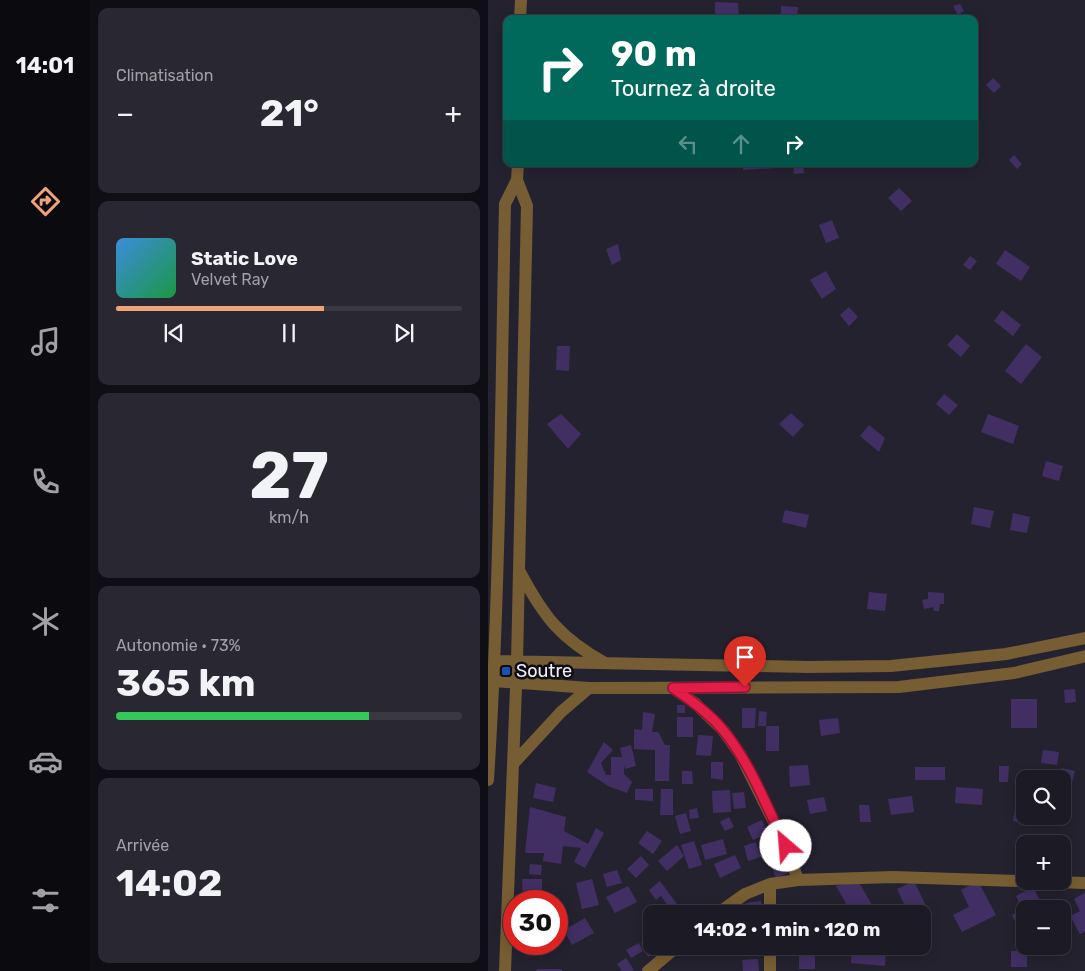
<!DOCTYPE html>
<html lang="fr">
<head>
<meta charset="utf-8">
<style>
	:root { --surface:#1c1a24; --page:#292731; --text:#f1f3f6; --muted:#a0a1a6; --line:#3a3841; --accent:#f0a279 }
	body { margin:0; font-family:Rubik,sans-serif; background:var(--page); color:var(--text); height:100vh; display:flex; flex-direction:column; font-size:19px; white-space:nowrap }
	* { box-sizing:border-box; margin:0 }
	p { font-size:16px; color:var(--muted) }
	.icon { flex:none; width:28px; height:28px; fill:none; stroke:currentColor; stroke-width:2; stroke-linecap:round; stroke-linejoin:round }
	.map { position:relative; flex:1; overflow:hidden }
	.details { display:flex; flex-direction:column; gap:8px; padding:8px; background:#0f0e14; width:398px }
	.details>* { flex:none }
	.top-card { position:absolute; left:15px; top:15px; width:475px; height:152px; border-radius:10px; box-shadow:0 2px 12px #0003,0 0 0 1px var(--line); background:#00695c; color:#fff; overflow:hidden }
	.tools { position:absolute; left:528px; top:770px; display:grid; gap:10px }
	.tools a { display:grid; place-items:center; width:55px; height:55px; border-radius:10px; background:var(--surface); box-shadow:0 2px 12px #0003,0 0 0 1px var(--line); font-size:25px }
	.speed { position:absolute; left:15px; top:890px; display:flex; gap:10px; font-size:25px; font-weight:700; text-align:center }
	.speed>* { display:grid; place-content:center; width:65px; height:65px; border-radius:50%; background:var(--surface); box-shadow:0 2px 12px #0003,0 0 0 1px var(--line); line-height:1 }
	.speed .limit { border:8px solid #d22; background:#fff; color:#111 }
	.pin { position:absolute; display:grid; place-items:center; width:42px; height:42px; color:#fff; margin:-51px -21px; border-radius:50% 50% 50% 0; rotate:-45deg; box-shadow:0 0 5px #0007 }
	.pin .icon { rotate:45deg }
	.me { position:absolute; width:55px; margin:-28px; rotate:333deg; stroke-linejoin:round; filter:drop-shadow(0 0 4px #0008) }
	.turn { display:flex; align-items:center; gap:18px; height:105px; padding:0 25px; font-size:22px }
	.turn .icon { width:65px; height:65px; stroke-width:2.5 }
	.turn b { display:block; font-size:35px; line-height:42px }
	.lanes { display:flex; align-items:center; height:48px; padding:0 25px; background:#0003; justify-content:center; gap:25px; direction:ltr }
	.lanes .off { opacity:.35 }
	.big { font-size:38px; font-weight:700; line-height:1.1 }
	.details .card { flex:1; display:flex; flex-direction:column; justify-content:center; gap:8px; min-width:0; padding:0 18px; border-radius:10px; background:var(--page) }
	.details .dial { align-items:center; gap:0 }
	.dial b { font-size:65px; line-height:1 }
	.song { display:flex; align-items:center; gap:15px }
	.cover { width:60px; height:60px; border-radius:8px; background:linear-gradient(135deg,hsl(210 70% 55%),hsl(140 70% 35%)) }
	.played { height:5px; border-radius:2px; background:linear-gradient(90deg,var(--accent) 60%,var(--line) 60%) }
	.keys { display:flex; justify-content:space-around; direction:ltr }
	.heat { display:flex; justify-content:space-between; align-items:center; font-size:28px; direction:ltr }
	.charge { height:8px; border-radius:4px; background:linear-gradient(90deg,#34c759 73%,var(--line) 0) }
	.trip { position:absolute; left:155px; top:905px; width:288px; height:50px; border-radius:10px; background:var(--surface); box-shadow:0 2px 12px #0003,0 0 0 1px var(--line); font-weight:700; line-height:50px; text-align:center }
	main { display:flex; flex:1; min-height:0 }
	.menu { display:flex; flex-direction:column; width:90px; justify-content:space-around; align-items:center; background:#0b0a0e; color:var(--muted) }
	.menu .icon { width:35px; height:35px }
	.menu .selected { color:var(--accent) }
	.menu b { font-size:22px; color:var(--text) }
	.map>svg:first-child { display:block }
	.building { fill:#412f63 }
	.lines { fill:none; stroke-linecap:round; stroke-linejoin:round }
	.minor { stroke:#775d33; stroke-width:12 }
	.route-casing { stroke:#92132f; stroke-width:12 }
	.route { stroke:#e11d48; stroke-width:9 }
	.transit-dot { fill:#1a4fb4; stroke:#0e0d13; stroke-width:2 }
	.labels { text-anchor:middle; stroke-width:5; stroke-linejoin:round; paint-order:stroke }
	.poi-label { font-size:18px; fill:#f0eef8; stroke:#0e0d13; text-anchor:start }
</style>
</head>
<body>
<main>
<nav class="menu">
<b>14:01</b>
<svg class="icon selected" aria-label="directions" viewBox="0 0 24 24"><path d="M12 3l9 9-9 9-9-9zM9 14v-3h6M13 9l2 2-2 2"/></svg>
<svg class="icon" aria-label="music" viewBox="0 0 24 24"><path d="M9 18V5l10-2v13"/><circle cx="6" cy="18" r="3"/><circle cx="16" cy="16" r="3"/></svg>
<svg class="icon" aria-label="phone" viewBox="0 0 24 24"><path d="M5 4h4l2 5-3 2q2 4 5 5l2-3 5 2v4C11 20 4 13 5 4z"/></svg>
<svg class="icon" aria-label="climate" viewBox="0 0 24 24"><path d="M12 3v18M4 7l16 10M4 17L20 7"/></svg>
<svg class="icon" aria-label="car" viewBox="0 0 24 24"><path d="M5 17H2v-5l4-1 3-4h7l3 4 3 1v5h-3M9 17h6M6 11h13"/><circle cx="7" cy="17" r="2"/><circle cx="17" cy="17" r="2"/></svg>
<svg class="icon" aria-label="filters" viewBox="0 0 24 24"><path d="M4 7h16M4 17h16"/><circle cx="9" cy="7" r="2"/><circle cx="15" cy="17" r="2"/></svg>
</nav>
<section class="details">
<div class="card"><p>Climatisation</p>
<div class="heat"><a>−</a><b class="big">21°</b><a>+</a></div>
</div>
<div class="card">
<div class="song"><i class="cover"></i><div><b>Static Love</b><p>Velvet Ray</p></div></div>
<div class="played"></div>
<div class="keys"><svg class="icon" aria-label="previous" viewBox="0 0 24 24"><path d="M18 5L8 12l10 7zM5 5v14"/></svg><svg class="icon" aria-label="pause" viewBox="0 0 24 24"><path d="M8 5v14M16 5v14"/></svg><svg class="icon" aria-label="next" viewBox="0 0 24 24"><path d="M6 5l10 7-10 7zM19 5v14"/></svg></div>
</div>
<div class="card dial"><b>27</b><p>km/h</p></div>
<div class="card"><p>Autonomie · 73%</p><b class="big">365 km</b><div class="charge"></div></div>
<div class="card"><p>Arrivée</p><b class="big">14:02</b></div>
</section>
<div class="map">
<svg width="598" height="971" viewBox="0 0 598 971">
	<rect width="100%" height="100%" fill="#252230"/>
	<path class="building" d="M 227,2 L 250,3 L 251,19 L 227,19 Z
		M 472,4 L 476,11 L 470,15 L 465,6 Z
		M 293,6 L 310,7 L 309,19 L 293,19 Z
		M 505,78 L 513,86 L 506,93 L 498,85 Z
		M 526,155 L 534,164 L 529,169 L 521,160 Z
		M 255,164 L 288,164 L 289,168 L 255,170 Z
		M 305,164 L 315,164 L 316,173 L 306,174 Z
		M 411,188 L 424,201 L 413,211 L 400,198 Z
		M 344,220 L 351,238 L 338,243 L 331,225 Z
		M 130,244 L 133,260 L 124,265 L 118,249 Z
		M 517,250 L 542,267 L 533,281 L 508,264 Z
		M 482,256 L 489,261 L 482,270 L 475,265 Z
		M 338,271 L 348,289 L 334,299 L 322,280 Z
		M 361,307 L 370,317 L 361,326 L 352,315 Z
		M 514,310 L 533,325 L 525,336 L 506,321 Z
		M 469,334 L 482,346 L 473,357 L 459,345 Z
		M 538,344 L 554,357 L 533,384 L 517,371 Z
		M 69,346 L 82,346 L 81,371 L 68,370 Z
		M 456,394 L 470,405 L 461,415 L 448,404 Z
		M 303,413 L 316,425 L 305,437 L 291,424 Z
		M 73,414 L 93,434 L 80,449 L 59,424 Z
		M 500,414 L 531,426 L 525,444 L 493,432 Z
		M 381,425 L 397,438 L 391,452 L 372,436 Z
		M 558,461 L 575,466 L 571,481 L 554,476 Z
		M 486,507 L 506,511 L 502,528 L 483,524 Z
		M 297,510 L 321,515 L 318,528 L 294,522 Z
		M 525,513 L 542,517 L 539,533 L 522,530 Z
		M 381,592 L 399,594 L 397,611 L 379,609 Z
		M 440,592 L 456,593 L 456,604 L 452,604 L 451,611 L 446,611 L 445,607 L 436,609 L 434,600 L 440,599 Z
		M 587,689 L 588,702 L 577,703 L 576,690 Z
		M 523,699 L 549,699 L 549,728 L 523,728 Z
		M 189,705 L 197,705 L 197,713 L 189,713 Z
		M 254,708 L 268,708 L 267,728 L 254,728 Z
		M 271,711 L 279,712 L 278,726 L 270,726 Z
		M 155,712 L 167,714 L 164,732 L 170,732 L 177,745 L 182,745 L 181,781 L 167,781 L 167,750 L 146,749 L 146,729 L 154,730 Z
		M 189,717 L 205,717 L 205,737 L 189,737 Z
		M 350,718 L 352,733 L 333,736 L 331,720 Z
		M 278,726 L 291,726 L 291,751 L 278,751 Z
		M 210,735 L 225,736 L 223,756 L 208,755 Z
		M 116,742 L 125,750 L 113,763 L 118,775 L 123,775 L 123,757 L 136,757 L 136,774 L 144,782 L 139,793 L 120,786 L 99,772 Z
		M 143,745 L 148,766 L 137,769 L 132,748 Z
		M 555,750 L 571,752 L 569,765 L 553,763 Z
		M 223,762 L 235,762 L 235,780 L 223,778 Z
		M 320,765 L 322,785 L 302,787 L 301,766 Z
		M 511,766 L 521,766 L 520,782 L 511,782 Z
		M 427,767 L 457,767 L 457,780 L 427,780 Z
		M 573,768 L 587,771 L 582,791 L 574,789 L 574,779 L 571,779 Z
		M 194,771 L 204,771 L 205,784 L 194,784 Z
		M 48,783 L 68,788 L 65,802 L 45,798 Z
		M 468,787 L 495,789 L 494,805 L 467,803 Z
		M 147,789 L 165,789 L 165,801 L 147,800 Z
		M 173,789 L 185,789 L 185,815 L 172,815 Z
		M 242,790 L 243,812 L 225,813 L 224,791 Z
		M 256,792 L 258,808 L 246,809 L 244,793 Z
		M 424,796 L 426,812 L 403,815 L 400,799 Z
		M 336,797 L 339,811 L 322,814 L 319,800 Z
		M 371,805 L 381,805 L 383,822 L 372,822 Z
		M 42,807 L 78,817 L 76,831 L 100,844 L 108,828 L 116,833 L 97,868 L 86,862 L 93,848 L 75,846 L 73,864 L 55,861 L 56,853 L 37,853 Z
		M 209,808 L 211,818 L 202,819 L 201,810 Z
		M 527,810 L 536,811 L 536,816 L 543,816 L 542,825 L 525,821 Z
		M 198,813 L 203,831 L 192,834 L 187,816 Z
		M 241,817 L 246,827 L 237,831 L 232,822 Z
		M 274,820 L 280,834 L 265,840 L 259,827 Z
		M 159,831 L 174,841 L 165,854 L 150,843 Z
		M 235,839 L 239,854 L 217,860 L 213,845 Z
		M 206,841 L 214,865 L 201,869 L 193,845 Z
		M 268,842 L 273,857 L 260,861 L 256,846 Z
		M 189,845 L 196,856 L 179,871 L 170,861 Z
		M 281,846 L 283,853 L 277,855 L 275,848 Z
		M 247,855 L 253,868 L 232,878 L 226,864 Z
		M 153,856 L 161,865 L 148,878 L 139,869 Z
		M 294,858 L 300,873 L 288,878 L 282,863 Z
		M 42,864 L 54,865 L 53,875 L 41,874 Z
		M 129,870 L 134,883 L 119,887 L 115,874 Z
		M 34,879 L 54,879 L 54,898 L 35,899 Z
		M 104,879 L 111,905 L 94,909 L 88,883 Z
		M 172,881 L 195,912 L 193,914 L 170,914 L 180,906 L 173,896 L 168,900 L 161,890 Z
		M 370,881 L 389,913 L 340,914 L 358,903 L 348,886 Z
		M 426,881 L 443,916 L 434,920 L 434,914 L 405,914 L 418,908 L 409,889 Z
		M 490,881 L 508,915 L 474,932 L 465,915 L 481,907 L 473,890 Z
		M 140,886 L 149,902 L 127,913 L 118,897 Z
		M 545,887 L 556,909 L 536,909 L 536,931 L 532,932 L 524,915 L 534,909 L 528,896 Z
		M 598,892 L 598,931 L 592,934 L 582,916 L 592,911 L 586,899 Z
		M 273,901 L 275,914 L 259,914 L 258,903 Z
		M 97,918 L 106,933 L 84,945 L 76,930 Z
		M 164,937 L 164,946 L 171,946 L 173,950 L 160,957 L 153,943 Z
		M 151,943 L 155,951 L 143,958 L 138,950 Z
		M 364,946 L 398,948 L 397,966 L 363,963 Z
		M 311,948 L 327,948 L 327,969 L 311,969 Z
		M 523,951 L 539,951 L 539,967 L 523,967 Z
		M 138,958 L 146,970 L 144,971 L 134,971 L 129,964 Z
		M 270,959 L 271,971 L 255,971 L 254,960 Z
		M 49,969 L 74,969 L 74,971 L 48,971 Z"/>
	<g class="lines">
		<path class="minor" d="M 32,19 L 33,0
			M 32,572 C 56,617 72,638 117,663
			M 6,661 L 321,667 L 403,666 L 518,654 L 598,638
			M 5,681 L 101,688 L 411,687 L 526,673 L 598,656
			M 185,688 L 208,704 L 235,730 L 252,754 L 298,846 L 310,880
			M 25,764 L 73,712 L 101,688
			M 0,780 C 12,589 13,396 17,204 L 29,180
			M 282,884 L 282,914
			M 229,914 L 257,894 L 282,884 L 310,880 L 405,877 L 598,883
			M 282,946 L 282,971
			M 17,971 L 29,662 L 39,206 L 29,180 L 30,164
			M 160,971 L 190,946"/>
	</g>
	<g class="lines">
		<g class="route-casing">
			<path id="route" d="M 257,687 L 185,688 C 203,700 221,713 235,730 C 263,764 279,808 298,846"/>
		</g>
		<use href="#route" class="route"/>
	</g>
	<rect class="transit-dot" x="13" y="666" width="10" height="10" rx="2.5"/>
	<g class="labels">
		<g class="poi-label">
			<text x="28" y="677">Soutre</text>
		</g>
	</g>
</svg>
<div class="tools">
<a><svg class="icon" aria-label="search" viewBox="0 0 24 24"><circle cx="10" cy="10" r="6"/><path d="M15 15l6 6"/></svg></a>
<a>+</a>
<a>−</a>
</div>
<div class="speed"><div class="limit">30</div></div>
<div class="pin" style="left:257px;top:687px;background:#d93025"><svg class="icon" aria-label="arrive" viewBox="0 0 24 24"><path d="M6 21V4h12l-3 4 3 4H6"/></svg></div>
<svg class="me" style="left:298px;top:846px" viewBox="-20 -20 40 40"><circle r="19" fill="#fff"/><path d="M0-13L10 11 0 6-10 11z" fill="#e11d48"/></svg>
<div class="trip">14:02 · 1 min · 120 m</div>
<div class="top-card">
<div class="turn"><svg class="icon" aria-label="right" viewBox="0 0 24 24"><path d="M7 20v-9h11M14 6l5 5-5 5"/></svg><div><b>90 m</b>Tournez à droite</div></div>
<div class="lanes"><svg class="icon off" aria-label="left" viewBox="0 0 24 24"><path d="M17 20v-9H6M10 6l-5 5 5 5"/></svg><svg class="icon off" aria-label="ahead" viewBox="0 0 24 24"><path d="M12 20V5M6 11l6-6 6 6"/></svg><svg class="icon" aria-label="right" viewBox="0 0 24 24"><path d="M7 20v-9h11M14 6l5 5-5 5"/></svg></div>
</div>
</div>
</main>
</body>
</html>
